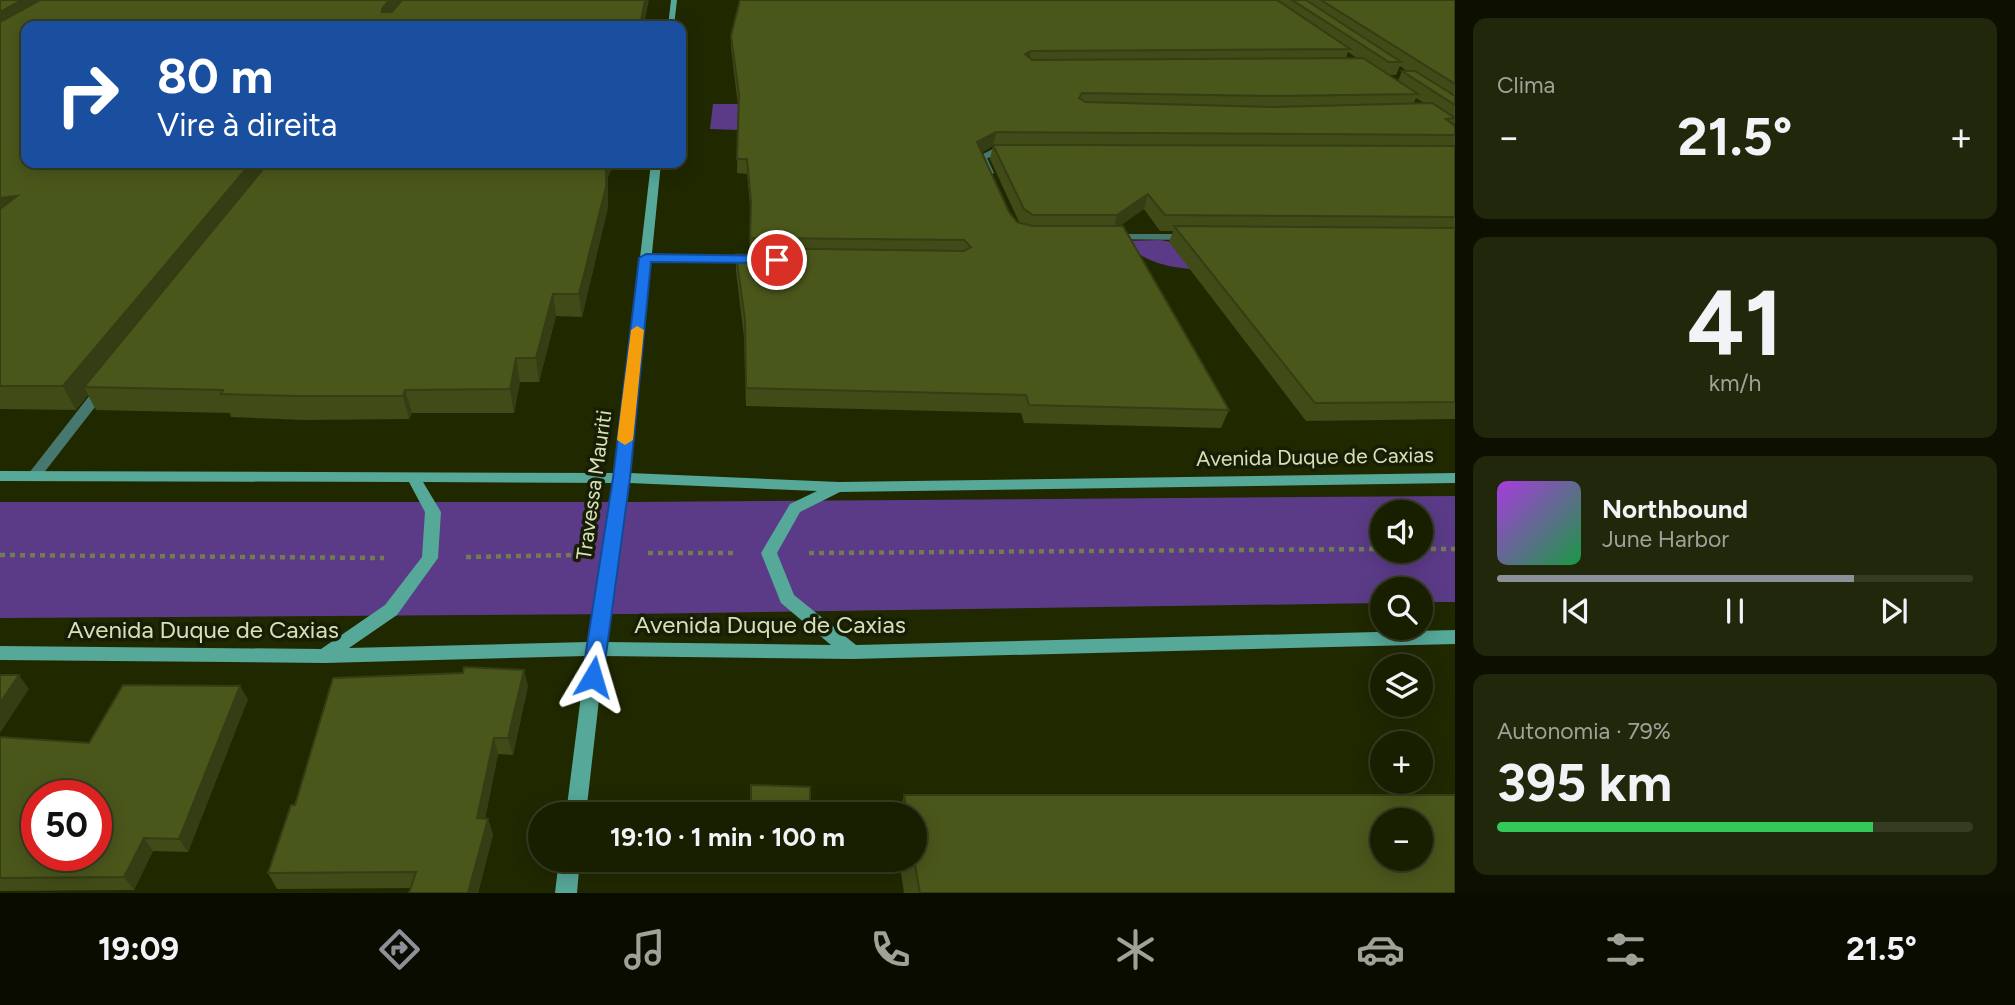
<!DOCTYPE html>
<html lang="pt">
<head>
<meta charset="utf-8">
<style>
	:root { --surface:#181e00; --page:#21270a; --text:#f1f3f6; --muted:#9fa299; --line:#363c22; --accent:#8c9099 }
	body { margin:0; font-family:Figtree,sans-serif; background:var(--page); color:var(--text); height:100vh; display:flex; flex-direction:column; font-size:26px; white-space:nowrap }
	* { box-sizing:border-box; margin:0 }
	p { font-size:23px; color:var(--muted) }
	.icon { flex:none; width:38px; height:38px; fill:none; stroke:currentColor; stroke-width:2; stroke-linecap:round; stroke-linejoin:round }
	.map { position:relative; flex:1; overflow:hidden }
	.side { display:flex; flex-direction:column; gap:18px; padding:18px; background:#0d1000; width:560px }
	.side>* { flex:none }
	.banner { position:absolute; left:21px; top:21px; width:665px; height:147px; border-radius:14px; box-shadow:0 4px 18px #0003,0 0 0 2px var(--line); background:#1a4fa0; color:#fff; overflow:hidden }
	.buttons { position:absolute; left:1370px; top:500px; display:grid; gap:14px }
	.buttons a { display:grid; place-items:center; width:63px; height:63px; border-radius:50%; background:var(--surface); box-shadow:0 4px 18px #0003,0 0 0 2px var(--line); font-size:35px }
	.speed { position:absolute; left:21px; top:780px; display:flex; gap:14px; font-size:35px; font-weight:700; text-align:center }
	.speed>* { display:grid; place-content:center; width:91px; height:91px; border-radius:50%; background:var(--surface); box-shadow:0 4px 18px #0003,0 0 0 2px var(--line); line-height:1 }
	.speed .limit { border:10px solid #d22; background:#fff; color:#111 }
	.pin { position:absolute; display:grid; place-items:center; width:60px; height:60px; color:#fff; margin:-30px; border:4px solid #fff; border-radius:50%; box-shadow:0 2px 7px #0007 }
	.me { position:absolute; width:77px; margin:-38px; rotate:7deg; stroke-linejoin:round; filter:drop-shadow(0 0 5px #0008) }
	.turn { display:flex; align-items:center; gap:24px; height:147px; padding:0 21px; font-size:32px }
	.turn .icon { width:91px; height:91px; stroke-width:2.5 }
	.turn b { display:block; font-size:49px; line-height:60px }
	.big { font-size:52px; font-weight:700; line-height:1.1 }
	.side .tile { flex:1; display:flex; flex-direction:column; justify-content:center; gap:10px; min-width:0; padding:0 24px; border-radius:14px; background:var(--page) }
	.side .dial { align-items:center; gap:0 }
	.dial b { font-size:91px; line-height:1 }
	.song { display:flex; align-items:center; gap:21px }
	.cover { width:84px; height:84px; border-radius:10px; background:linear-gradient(135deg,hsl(280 70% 55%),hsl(140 70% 35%)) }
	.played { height:7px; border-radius:4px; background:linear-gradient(90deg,var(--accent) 75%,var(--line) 75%) }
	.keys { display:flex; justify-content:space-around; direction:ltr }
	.heat { display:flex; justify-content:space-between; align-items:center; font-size:38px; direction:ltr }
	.charge { height:10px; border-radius:5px; background:linear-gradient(90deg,#34c759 79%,var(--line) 0) }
	.trip { position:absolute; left:528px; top:802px; width:399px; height:70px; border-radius:35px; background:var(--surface); box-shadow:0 4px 18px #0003,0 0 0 2px var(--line); font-weight:700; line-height:70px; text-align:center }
	.tabs { display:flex; height:112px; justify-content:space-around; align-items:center; background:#0a0c00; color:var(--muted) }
	.tabs .icon { width:49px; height:49px }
	.tabs .selected { color:var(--accent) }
	.tabs b { font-size:32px; color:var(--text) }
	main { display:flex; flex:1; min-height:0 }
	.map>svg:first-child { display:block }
	.forest { fill:#5b3b87; fill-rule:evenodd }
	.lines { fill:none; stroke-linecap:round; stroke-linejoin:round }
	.path { stroke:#727b53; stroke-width:4.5; stroke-dasharray:5 5; stroke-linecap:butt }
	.service { fill:#47786f; fill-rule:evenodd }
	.minor { fill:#47786f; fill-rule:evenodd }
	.secondary { fill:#56a899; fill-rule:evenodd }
	.wall { fill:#404b17; fill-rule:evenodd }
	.shaded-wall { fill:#343d13 }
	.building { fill:#4a571b; stroke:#343d13; stroke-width:2; fill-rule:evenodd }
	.route { fill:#1a73e8; stroke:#114b97; stroke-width:2 }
	.slow { fill:#f59e0b }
	.labels { text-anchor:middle; stroke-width:7; stroke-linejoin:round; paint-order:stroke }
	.street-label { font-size:21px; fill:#d6e1ba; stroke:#181d05 }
	.near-street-label { font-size:24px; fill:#d6e1ba; stroke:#181d05 }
</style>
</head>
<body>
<main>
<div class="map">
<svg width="1455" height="893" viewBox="0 0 1455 893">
	<rect width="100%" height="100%" fill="#202800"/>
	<path class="forest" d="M 713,104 L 750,104 L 804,117 L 737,119 L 739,130 L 710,129 Z
		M 1160,240 L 1188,245 L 1222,272 C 1187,268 1148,270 1125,241 Z
		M 1455,496 L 1455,602 L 1421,602 L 1421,590 L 1382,590 L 1382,603 L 631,614 L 0,618 L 0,502 L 632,502 ZM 1382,513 L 1421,513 L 1421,551 L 1382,551 Z"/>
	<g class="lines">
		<path class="path" d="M 1421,549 L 1455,549
			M 648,553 L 738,553
			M 809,553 L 1382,549
			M 0,555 L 384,558
			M 466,557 L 573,555"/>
		<path class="service" d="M 993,149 L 1009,149 L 1014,152 L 987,158 L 994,173 L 989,176 L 984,173 L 977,157 Z
			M 1111,234 L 1189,234 L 1194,237 L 1189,240 L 1107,239 L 1107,235 Z"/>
		<path class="minor" d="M 645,255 L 753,256 L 758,259 L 753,262 L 641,260 L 641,256 Z
			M 102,385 L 109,389 L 39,479 L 29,479 L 27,476 L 29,473 L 97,386 Z"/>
		<path class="secondary" d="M 671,0 L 677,0 L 674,26 L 668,26 Z
			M 651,163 L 661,163 L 630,473 L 839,482 L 1455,473 L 1455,483 L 840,492 L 800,512 L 777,553 L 794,595 L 856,645 L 1455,630 L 1455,644 L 852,659 L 604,656 L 586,814 L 566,814 L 586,656 L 325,663 L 0,660 L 0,646 L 321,649 L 385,605 L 422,557 L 425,512 L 409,482 L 0,481 L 0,471 L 615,473 ZM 423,482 L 614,483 L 588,642 L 349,648 L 397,615 L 438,558 L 441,512 ZM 629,483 L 817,491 L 790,504 L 761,553 L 781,603 L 831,645 L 606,642 Z
			M 559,859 L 580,859 L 577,893 L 555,893 Z"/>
	</g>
	<path class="wall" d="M 0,0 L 26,163 L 615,163 L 608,177 L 608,207 L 582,317 L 556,316 L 539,382 L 520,382 L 514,413 L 412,413 L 409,419 L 304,420 L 231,417 L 230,413 L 96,410 L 88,395 L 76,410 L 0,409 Z
		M 740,0 L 1455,0 L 1455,124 L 1454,123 L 1453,125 L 1455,126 L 1455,419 L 1306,421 L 1169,242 L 1173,231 L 1160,231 L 1144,209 L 1119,226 L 1229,410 L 1221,428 L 1024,423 L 1021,413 L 746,406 L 744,337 L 736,271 L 736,254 L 749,255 L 751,215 L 747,174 L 737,173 L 738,106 L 731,48 L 731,36 ZM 1348,52 L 1357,58 L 1346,58 ZM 1400,66 L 1407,71 L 1402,71 L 1398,81 L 1390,75 L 1396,75 ZM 1416,98 L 1424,103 L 1414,103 ZM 993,146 L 990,159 L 1019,222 L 1017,222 L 1009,212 L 982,152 Z
		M 463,673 L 528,686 L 513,755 L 498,754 L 485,819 L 488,819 L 493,835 L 478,893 L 409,893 L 411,888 L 277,889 L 268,873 L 295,805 Z
		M 248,699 L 188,852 L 153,851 L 134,890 L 0,891 L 0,737 L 89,743 Z
		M 904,795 L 1455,893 L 904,893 L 899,859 L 915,859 L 915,814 L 900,814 Z"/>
	<path class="shaded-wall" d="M 22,0 L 56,0 L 0,32 L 0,12 Z
		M 389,0 L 406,0 L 385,24 L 382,9 Z
		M 645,0 L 649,0 L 644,26 L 640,26 Z
		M 1031,51 L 1029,63 L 1025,54 Z
		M 996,132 L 993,146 L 975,156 L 977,142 Z
		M 251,163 L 273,163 L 84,387 L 88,395 L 76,410 L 63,386 Z
		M 606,163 L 615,163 L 608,177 L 608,207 L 582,317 L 579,294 Z
		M 1148,194 L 1144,209 L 1113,231 L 1117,215 Z
		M 17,196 L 0,220 L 0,198 Z
		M 553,294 L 556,316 L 539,382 L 536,358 Z
		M 516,358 L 520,382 L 514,413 L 510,389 Z
		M 405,390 L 412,413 L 409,419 L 403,396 Z
		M 524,670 L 528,686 L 513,755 L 508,738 Z
		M 19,675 L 29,689 L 0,733 L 0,703 Z
		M 240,686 L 248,699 L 188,852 L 179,839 Z
		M 494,738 L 498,754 L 482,834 L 477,818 Z
		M 488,819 L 493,835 L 478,893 L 468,893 Z
		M 144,838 L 153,851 L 134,890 L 124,877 Z"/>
	<path class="building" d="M 0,0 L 22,0 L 0,12 Z
		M 40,0 L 389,0 L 382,9 L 382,12 L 392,12 L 402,0 L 645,0 L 640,26 L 26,26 L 26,163 L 251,163 L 63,386 L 0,386 L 0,209 L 17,196 L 0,198 L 0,22 Z
		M 740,0 L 1277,0 L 1350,49 L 1031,51 L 1025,54 L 1032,60 L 1363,58 L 1418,94 L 1274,96 L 1082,93 L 1079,98 L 1085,102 L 1274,107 L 1432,103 L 1455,118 L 1446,119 L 1455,126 L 1455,135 L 996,132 L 977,142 L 1009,212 L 1017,222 L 1032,226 L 1123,226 L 1229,410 L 1029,405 L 1026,395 L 746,388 L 745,320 L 736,254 L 749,255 L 750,248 L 964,251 L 971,247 L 964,240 L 750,238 L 751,202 L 747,159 L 737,159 L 739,94 L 731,36 Z
		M 1292,0 L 1306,0 L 1401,62 L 1389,62 Z
		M 1321,0 L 1455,0 L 1455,84 Z
		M 1402,71 L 1415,71 L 1455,96 L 1455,105 Z
		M 993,145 L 1455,146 L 1455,217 L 1165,215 L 1148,194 L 1117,215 L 1033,215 L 1024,209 Z
		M 268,163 L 606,163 L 606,187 L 579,294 L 553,294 L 536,358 L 516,358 L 510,389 L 405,390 L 403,396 L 296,396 L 221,394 L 223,390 L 84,387 Z
		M 1174,226 L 1455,228 L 1455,402 L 1315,403 Z
		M 464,667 L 524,670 L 508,738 L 494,738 L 477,818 L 488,819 L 468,893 L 409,893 L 416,872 L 268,873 L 291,805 L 295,805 L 333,678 L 463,673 Z
		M 0,675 L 19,675 L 0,703 Z
		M 123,685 L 240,686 L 179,839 L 144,838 L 124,877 L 0,878 L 0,737 L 89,743 ZM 37,796 L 96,796 L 96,856 L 37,856 Z
		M 751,785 L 810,787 L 810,814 L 751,814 Z
		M 904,795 L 1455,795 L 1455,893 L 920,893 L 914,859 L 915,814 L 907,814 ZM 1382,821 L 1421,821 L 1421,859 L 1382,859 Z"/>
	<path class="route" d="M 646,254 L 777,256 L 783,260 L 777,263 L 651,262 L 630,478 L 603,677 L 600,682 L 593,685 L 585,682 L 582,677 L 613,478 L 639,258 Z"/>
	<path class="slow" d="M 637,326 L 644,330 L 633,440 L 625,445 L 617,440 L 631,330 Z"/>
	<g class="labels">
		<g class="street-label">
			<text transform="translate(1315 457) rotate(-1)" y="7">Avenida Duque de Caxias</text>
			<text transform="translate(594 485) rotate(-82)" y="7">Travessa Mauriti</text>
		</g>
		<g class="near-street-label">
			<text x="770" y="633">Avenida Duque de Caxias</text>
			<text x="203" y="638">Avenida Duque de Caxias</text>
		</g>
	</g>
</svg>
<div class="buttons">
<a><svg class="icon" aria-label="sound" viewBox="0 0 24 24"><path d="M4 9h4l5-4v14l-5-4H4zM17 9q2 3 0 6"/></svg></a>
<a><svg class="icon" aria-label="search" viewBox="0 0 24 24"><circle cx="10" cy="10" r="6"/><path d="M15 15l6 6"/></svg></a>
<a><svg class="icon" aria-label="layers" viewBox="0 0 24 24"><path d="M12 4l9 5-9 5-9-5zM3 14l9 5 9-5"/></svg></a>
<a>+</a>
<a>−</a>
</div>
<div class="speed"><div class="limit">50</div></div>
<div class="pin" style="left:777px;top:260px;background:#d93025"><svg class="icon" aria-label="arrive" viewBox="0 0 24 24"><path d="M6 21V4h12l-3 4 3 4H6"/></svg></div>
<svg class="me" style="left:593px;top:677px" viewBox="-20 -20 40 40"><path d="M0-17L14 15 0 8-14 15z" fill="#1a73e8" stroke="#fff" stroke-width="4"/></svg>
<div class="trip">19:10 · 1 min · 100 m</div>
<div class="banner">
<div class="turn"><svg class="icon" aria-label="right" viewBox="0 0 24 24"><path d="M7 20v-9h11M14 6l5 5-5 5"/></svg><div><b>80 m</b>Vire à direita</div></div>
</div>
</div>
<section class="side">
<div class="tile"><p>Clima</p>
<div class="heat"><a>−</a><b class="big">21.5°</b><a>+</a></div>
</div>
<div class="tile dial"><b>41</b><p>km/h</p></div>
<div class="tile">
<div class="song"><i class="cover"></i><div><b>Northbound</b><p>June Harbor</p></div></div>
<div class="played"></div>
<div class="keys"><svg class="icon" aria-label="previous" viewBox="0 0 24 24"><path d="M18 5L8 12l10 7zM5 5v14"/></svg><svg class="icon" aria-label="pause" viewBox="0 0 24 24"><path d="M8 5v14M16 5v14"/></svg><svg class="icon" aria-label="next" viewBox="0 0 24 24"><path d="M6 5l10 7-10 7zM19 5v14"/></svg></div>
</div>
<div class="tile"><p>Autonomia · 79%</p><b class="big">395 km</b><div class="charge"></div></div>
</section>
</main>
<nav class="tabs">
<b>19:09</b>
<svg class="icon selected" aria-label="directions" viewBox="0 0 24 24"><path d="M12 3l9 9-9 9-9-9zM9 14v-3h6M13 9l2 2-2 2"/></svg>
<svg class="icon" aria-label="music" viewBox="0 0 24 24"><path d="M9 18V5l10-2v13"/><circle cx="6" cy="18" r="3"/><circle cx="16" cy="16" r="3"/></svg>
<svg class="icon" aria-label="phone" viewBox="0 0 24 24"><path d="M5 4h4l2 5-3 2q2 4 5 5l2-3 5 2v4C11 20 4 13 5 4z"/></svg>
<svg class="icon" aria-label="climate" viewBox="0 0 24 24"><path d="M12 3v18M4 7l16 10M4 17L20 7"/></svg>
<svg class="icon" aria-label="car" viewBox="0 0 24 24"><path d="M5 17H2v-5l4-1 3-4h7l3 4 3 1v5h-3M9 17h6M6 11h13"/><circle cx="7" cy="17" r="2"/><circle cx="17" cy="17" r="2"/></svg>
<svg class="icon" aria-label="filters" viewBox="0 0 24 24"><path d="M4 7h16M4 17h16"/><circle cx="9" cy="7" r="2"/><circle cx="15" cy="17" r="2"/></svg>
<b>21.5°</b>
</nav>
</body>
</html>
